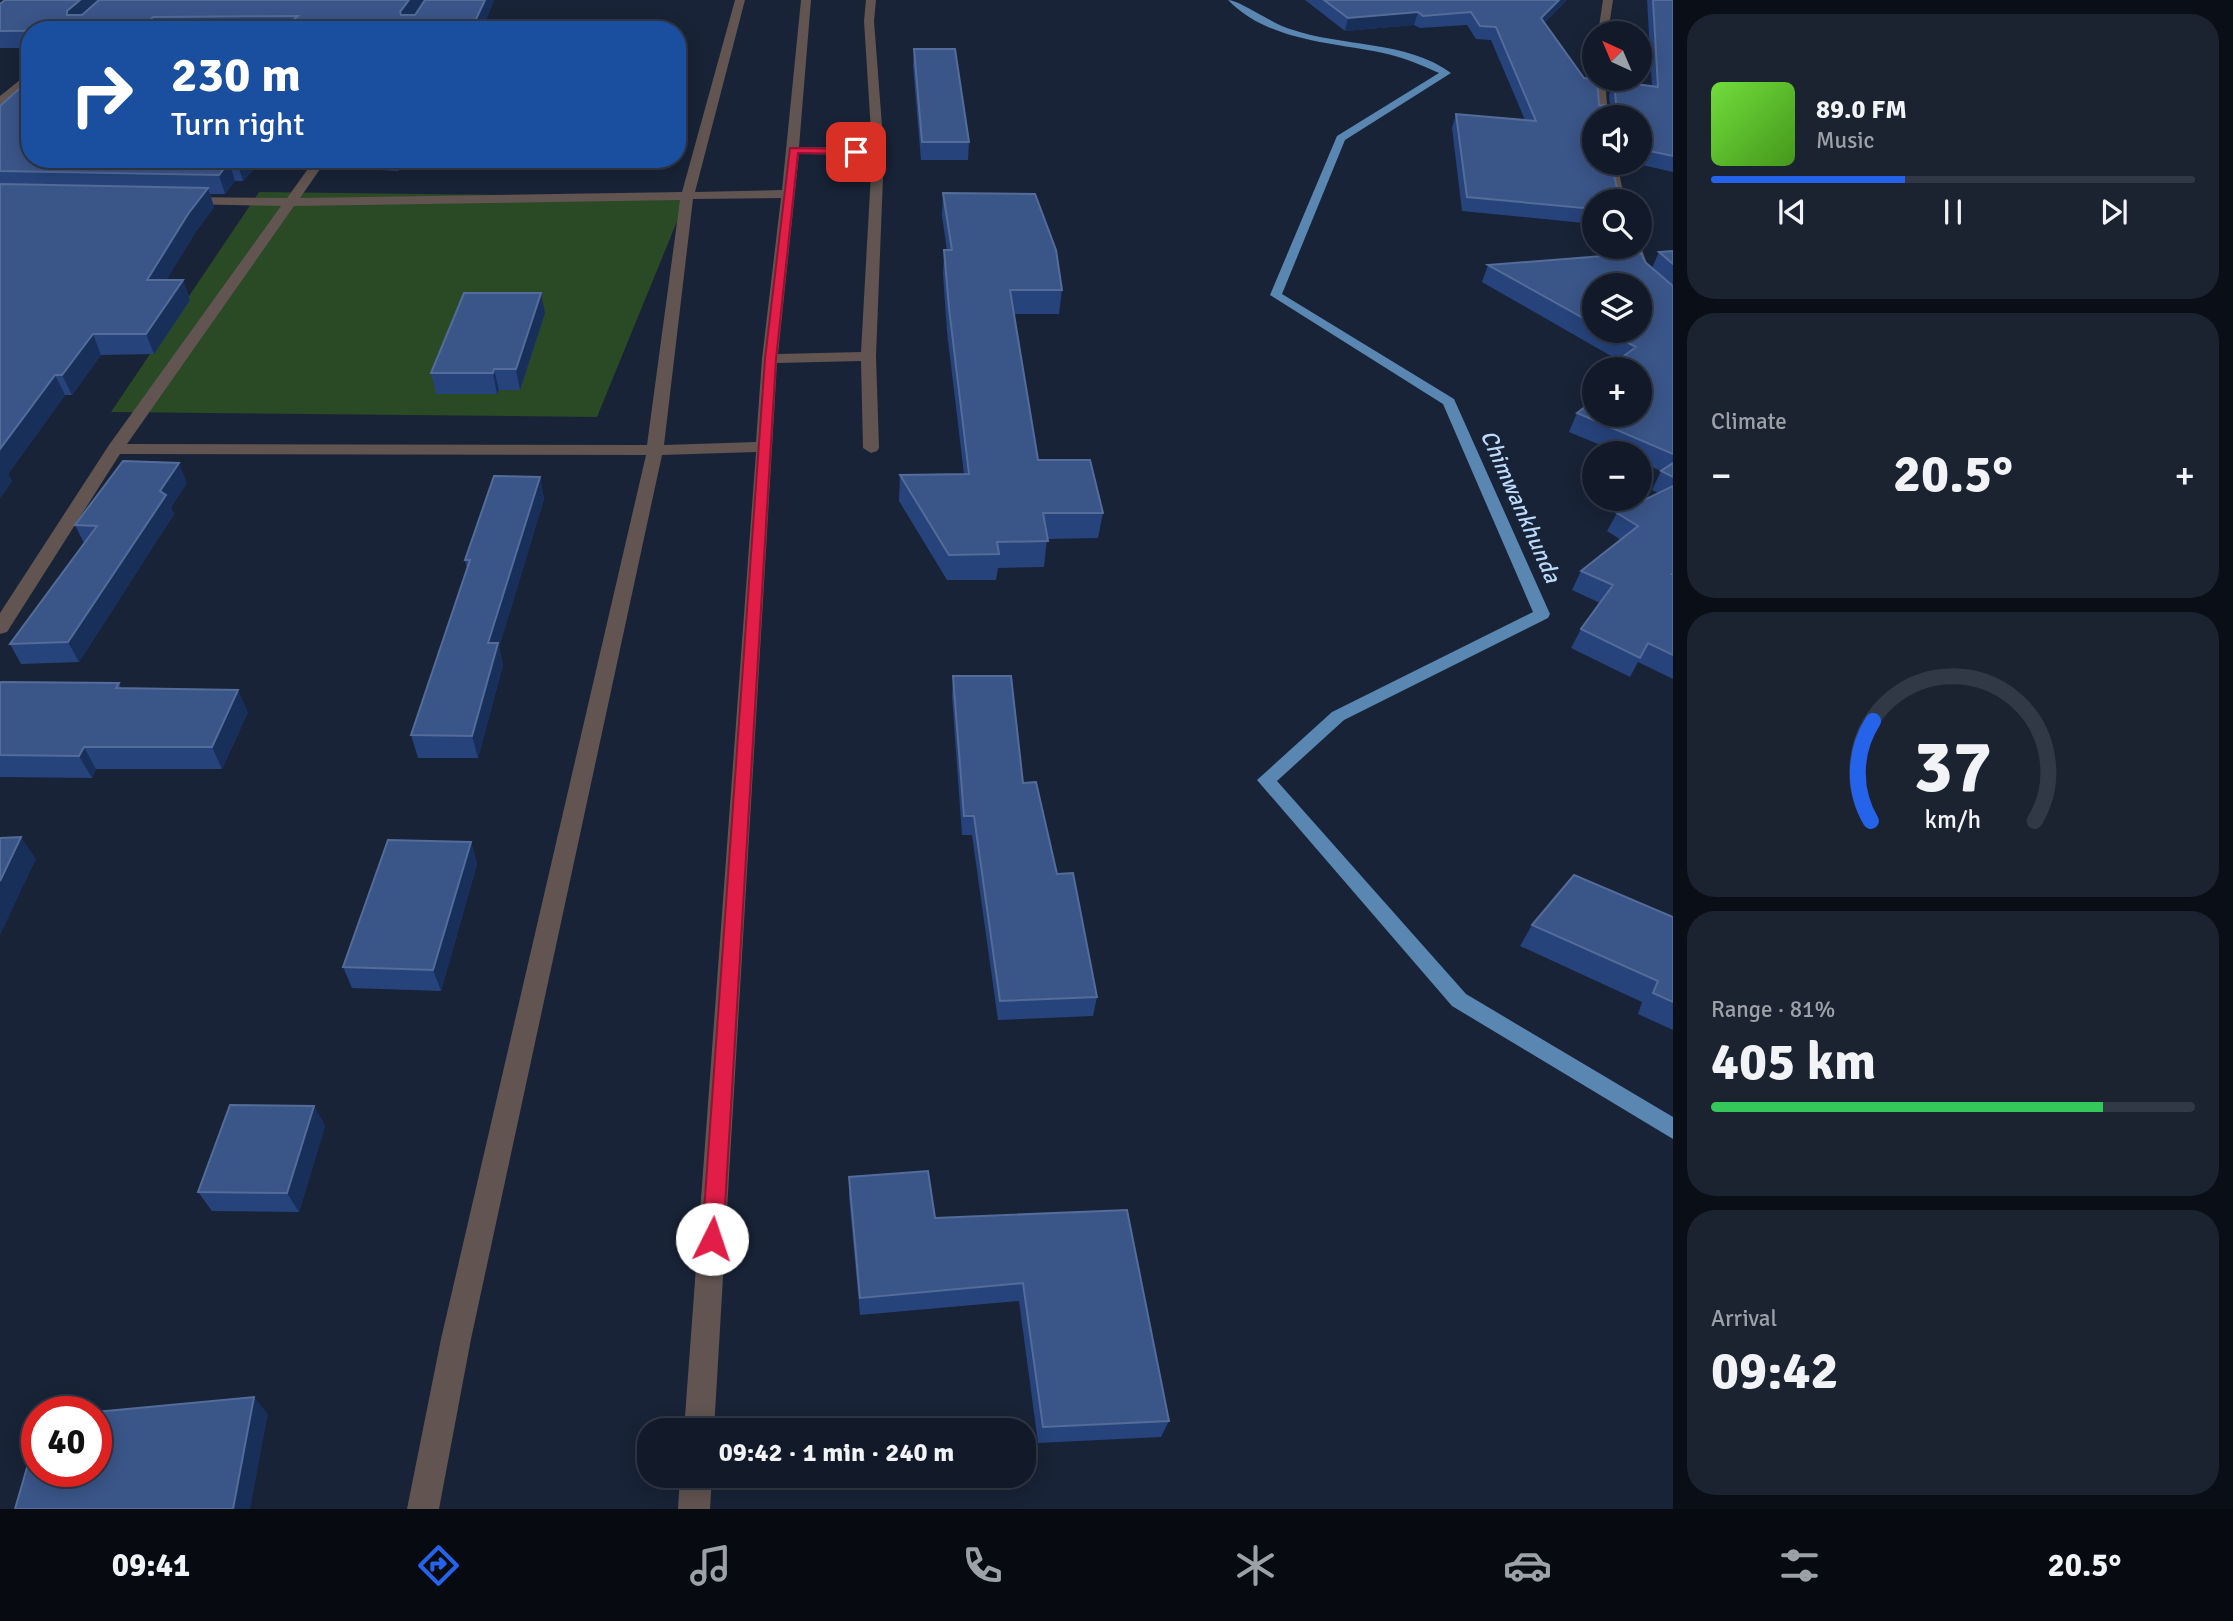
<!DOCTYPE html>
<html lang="en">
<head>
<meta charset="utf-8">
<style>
	:root { --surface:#121a29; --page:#1b2331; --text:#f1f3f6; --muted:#9ca1a8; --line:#313846; --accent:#2563eb }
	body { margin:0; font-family:Signika,sans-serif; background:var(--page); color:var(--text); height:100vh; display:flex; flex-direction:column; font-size:26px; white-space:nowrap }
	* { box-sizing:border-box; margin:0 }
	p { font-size:23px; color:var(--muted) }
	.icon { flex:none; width:38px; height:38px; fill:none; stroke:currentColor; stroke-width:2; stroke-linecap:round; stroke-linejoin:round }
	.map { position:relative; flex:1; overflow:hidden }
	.details { display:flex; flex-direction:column; gap:14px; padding:14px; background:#0a0e17; width:560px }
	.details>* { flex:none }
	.guide { position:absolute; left:21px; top:21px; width:665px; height:147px; border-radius:28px; box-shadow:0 4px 18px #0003,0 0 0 2px var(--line); background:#1a4fa0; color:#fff; overflow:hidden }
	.needle { width:46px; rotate:316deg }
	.fabs { position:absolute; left:1582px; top:21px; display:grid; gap:14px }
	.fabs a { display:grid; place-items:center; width:70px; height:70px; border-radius:50%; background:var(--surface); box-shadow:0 4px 18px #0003,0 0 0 2px var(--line); font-size:35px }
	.speed { position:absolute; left:21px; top:1396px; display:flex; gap:14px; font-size:35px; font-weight:700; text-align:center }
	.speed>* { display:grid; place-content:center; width:91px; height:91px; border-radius:50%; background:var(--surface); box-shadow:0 4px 18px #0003,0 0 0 2px var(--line); line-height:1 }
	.speed .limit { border:10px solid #d22; background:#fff; color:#111 }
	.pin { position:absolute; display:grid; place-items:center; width:60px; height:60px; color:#fff; margin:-30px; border-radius:14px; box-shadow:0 4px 10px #0006 }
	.me { position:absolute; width:77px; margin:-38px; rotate:4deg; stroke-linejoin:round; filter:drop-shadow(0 0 5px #0008) }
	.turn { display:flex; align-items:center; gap:24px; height:147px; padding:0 35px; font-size:32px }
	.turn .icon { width:91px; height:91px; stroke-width:2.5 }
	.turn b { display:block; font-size:49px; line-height:60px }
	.big { font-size:52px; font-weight:700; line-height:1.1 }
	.details .card { flex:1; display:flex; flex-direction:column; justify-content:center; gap:10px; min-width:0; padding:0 24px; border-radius:28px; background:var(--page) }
	.details .dial { align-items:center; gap:0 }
	.dial svg { height:182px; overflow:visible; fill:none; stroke:var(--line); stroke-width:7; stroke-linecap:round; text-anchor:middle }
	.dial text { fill:var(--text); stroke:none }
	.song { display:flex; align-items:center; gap:21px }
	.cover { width:84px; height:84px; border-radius:10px; background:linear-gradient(135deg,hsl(100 70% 55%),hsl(100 70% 35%)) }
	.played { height:7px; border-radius:4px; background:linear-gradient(90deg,var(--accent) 40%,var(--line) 40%) }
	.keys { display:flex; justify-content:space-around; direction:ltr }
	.heat { display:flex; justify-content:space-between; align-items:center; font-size:38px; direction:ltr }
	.charge { height:10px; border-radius:5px; background:linear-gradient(90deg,#34c759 81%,var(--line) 0) }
	.trip { position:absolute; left:637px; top:1418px; width:399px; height:70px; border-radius:28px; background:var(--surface); box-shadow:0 4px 18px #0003,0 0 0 2px var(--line); font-weight:700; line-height:70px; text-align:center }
	.menu { display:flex; height:112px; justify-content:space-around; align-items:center; background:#070a10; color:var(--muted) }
	.menu .icon { width:49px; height:49px }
	.menu .on { color:var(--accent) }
	.menu b { font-size:32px; color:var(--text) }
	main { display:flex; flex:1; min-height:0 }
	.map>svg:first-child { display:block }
	.green { fill:#2a4925 }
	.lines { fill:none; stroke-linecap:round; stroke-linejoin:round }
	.stream { fill:#5a86b2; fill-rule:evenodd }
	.minor { fill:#615451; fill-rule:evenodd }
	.wall { fill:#26437b; fill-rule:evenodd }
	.shaded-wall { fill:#182f5a }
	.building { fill:#3a5588; stroke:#536c99; stroke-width:2 }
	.route { fill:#e11d48; stroke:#92132f; stroke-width:2 }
	.labels { text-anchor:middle; stroke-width:7; stroke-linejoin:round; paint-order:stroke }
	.water-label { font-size:23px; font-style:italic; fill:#bcdbfb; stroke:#182337 }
</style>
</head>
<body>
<main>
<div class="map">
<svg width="1673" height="1509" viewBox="0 0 1673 1509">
	<rect width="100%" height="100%" fill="#182337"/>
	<path class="green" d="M 259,192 L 687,197 L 597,417 L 111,412 Z"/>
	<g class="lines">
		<path class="stream" d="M 1228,0 C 1239,0 1273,24 1290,29 C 1341,47 1406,40 1451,73 L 1345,140 L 1282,294 L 1454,399 L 1550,614 L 1548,618 L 1344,720 L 1277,781 L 1466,994 L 1673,1117 L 1673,1139 L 1452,1006 L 1257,780 L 1332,712 L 1533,612 L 1443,404 L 1270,295 L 1337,136 L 1439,73 C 1421,65 1403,57 1383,53 C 1330,42 1268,41 1228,0 Z"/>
		<path class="minor" d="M 735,0 L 745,0 L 695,192 L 782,190 L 801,0 L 811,0 L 799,147 L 872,148 L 864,21 L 866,0 L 876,0 L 874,21 L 884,152 L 876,356 L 879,448 L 877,451 L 871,453 L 863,448 L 861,361 L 777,363 L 714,1430 L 684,1430 L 756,452 L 662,455 L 471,1339 L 439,1509 L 407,1509 L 441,1339 L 646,455 L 120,454 L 7,632 L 0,634 L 0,613 L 109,445 L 281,206 L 184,204 L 178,200 L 179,197 L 287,198 L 315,159 L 327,159 L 300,198 L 682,192 ZM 799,154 L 872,155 L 861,352 L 778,354 ZM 781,198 L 762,359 L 756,442 L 664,445 L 693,199 ZM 680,200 L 647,445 L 127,444 L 294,206 Z
			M 1603,0 L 1613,0 L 1608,33 L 1598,33 Z
			M 30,72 L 30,81 L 0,105 L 0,96 Z
			M 1594,78 L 1605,79 L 1608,117 L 1596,117 Z
			M 1605,163 L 1617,163 L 1625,201 L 1613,201 Z
			M 1640,244 L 1650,272 L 1673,292 L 1673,304 L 1668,303 L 1639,277 L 1628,247 L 1640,247 Z
			M 680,1475 L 712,1475 L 710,1509 L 678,1509 Z"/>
	</g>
	<path class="wall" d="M 5,0 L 424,0 L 413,15 L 494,0 L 482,30 L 30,30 L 30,48 L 0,48 L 0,4 Z
		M 1305,0 L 1567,0 L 1544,23 L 1599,105 L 1610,106 L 1609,95 L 1614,81 L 1652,86 L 1647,0 L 1673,0 L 1673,172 L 1633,163 L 1640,163 L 1640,117 L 1594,117 L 1594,224 L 1462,211 L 1452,128 L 1456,114 L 1525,120 L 1491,40 L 1476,39 L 1467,25 L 1420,28 L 1414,25 L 1345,31 Z
		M 914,49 L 969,142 L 968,160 L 921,160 L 913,66 Z
		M 0,106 L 30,159 L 313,159 L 307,166 L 259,163 L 243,181 L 235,181 L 225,194 L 210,194 L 214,207 L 195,233 L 166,280 L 183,280 L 190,300 L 154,354 L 101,355 L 72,395 L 65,395 L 8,474 L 12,481 L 0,498 Z
		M 323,159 L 409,159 L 398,171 L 325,167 Z
		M 943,193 L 1062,290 L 1059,314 L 1014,314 L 1038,460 L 1103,513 L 1098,538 L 1047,539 L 1044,567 L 998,568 L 996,580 L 947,580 L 899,501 L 900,475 L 964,474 L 947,332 L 943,274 L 944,250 L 947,250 L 942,216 Z
		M 1673,251 L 1673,679 L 1638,662 L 1630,677 L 1571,648 L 1581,629 L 1600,603 L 1572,590 L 1581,571 L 1621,540 L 1607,531 L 1617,513 L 1658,493 L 1652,490 L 1661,471 L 1640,462 L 1640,453 L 1620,453 L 1569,432 L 1577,413 L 1640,369 L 1613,369 L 1618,360 L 1482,282 L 1488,265 L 1645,262 L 1652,268 L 1659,252 ZM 1594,285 L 1640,331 L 1594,331 Z
		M 545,313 L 520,390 L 499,390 L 497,394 L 436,394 L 431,373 Z
		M 540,477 L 544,499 L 499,647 L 503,665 L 478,758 L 418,758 L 411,735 L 467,569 L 465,560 Z
		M 187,483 L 171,507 L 174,514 L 79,662 L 21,664 L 10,644 L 84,543 L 75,525 Z
		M 953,676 L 1023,783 L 1057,874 L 1097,997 L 1093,1016 L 998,1020 L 972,835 L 962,835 L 952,696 Z
		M 119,683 L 121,688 L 248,712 L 222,769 L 96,769 L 92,778 L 0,777 L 0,684 Z
		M 471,842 L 477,864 L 441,991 L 352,988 L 343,967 Z
		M 1673,917 L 1673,1030 L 1638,1014 L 1642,1002 L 1520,946 L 1532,925 Z
		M 314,1106 L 325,1126 L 299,1212 L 212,1211 L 198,1192 Z
		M 849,1177 L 935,1218 L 1127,1210 L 1169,1421 L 1161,1437 L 1038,1443 L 1019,1301 L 860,1315 L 849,1197 Z"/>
	<path class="shaded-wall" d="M 80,0 L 104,0 L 73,28 L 67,15 L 67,11 Z
		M 409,0 L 424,0 L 404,28 L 400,12 Z
		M 485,0 L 494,0 L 482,30 L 471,30 Z
		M 1559,0 L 1567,0 L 1536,31 L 1541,18 Z
		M 1418,12 L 1414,25 L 1345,31 L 1348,18 Z
		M 153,17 L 158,30 L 142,30 Z
		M 240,159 L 258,159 L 259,163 L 243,181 L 237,162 Z
		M 305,159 L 313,159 L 307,166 Z
		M 396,159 L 409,159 L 398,171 Z
		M 229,162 L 235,181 L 225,194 L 219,175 Z
		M 208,188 L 214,207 L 195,233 L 154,301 L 147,280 L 188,214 Z
		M 183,280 L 190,300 L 154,354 L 146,334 Z
		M 541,293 L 545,313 L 520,390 L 516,369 Z
		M 93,334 L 101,355 L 72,395 L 62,375 Z
		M 494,369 L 499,390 L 497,394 L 493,373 Z
		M 55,375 L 65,395 L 8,474 L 12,481 L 0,498 L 0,449 Z
		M 179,463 L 187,483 L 171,507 L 174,514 L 79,662 L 68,642 L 160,491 Z
		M 540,477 L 544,499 L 499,647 L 503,665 L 478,758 L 472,736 L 488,643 Z
		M 238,690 L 248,712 L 222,769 L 212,747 Z
		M 84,747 L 96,769 L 92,778 L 79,756 Z
		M 21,837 L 36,859 L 0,935 L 0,881 Z
		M 471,842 L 477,864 L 441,991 L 433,970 Z
		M 314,1106 L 325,1126 L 299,1212 L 287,1193 Z
		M 254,1397 L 268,1414 L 250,1509 L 233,1509 Z"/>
	<path class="building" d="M 5,0 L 80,0 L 67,11 L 67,15 L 82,15 L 99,0 L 409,0 L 400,12 L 401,15 L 415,15 L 425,0 L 485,0 L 471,30 L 281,30 L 298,16 L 153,17 L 142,30 L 0,31 L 0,4 Z
		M 1324,0 L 1559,0 L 1541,18 L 1584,78 L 1597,79 L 1599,105 L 1613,106 L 1616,103 L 1614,81 L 1658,87 L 1653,0 L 1673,0 L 1673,156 L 1640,149 L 1640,117 L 1594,117 L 1594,163 L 1611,163 L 1617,188 L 1613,201 L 1594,201 L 1594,209 L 1467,197 L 1456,114 L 1536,121 L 1496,27 L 1480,26 L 1471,12 L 1423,16 L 1418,12 L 1348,18 Z
		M 914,49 L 955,49 L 969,142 L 922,142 Z
		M 30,79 L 30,159 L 240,159 L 237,162 L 229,162 L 219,175 L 0,171 L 0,106 Z
		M 0,184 L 208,188 L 188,214 L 147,280 L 183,280 L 146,334 L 93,334 L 62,375 L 55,375 L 0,449 Z
		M 943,193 L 1035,194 L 1056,250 L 1062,290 L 1010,290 L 1038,460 L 1090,460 L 1103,513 L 1043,513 L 1048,541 L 997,542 L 999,554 L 949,555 L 900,475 L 969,474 L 949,308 L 944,250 L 952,250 Z
		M 1673,251 L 1673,264 L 1659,252 Z
		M 1641,253 L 1645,262 L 1673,286 L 1673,454 L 1577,413 L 1594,400 L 1594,415 L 1640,415 L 1640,369 L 1633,369 L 1635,368 L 1617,361 L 1636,347 L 1606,331 L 1640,331 L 1640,285 L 1594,285 L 1594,324 L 1488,265 Z
		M 464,293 L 541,293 L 516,369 L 494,369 L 493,373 L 431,373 Z
		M 123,461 L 179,463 L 160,491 L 166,495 L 68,642 L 10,644 L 97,526 L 75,525 Z
		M 1673,463 L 1673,477 L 1661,471 Z
		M 494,476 L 540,477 L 488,643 L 498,643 L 472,736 L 411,735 L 470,560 L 465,560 Z
		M 1673,486 L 1673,573 L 1672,574 L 1673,574 L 1673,655 L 1648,643 L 1640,658 L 1581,629 L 1613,585 L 1581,571 L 1638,526 L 1617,513 Z
		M 953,676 L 1011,676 L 1023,783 L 1036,782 L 1057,874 L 1073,873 L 1097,997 L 1000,1001 L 974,816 L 964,816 Z
		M 1,682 L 119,683 L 116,688 L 238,690 L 212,747 L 84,747 L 79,756 L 0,755 L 0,684 Z
		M 21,837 L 0,881 L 0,838 Z
		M 388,840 L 471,842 L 433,970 L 343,967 Z
		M 1574,875 L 1673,917 L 1673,1002 L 1653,993 L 1658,981 L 1532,925 Z
		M 230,1105 L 314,1106 L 287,1193 L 198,1192 Z
		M 928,1171 L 935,1218 L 1127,1210 L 1169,1421 L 1043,1427 L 1023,1283 L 860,1298 L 849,1177 Z
		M 254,1397 L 233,1509 L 15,1509 L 37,1433 L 37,1472 L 96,1472 L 96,1412 Z"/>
	<path class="route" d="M 790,148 L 856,149 L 861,152 L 856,154 L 798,153 L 776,359 L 723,1239 L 720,1246 L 712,1249 L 705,1246 L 702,1239 L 765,359 Z"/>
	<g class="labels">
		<g class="water-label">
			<text transform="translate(1521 506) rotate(66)" y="8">Chimwankhunda</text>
		</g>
	</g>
</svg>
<div class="fabs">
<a><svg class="needle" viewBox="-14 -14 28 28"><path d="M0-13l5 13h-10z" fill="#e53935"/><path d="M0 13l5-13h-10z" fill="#9ca1a8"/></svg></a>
<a><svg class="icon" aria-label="sound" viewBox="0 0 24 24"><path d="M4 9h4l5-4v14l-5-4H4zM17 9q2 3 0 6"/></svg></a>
<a><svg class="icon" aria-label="search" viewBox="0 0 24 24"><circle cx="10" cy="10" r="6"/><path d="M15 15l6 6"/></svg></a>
<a><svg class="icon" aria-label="layers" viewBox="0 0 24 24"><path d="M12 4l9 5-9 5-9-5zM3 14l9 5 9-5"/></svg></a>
<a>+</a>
<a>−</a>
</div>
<div class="speed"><div class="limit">40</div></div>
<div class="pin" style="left:856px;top:152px;background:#d93025"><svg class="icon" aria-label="arrive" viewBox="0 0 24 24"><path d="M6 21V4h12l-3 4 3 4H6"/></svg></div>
<svg class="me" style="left:712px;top:1239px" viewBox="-20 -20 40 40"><circle r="19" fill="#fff"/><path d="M0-13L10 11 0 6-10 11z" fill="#e11d48"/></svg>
<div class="trip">09:42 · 1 min · 240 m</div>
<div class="guide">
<div class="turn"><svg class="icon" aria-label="right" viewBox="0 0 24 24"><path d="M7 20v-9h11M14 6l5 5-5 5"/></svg><div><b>230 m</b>Turn right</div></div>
</div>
</div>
<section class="details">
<div class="card">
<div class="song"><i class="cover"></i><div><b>89.0 FM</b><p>Music</p></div></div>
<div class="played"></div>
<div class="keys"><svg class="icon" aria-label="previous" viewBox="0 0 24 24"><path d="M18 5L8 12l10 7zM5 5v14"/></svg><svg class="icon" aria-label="pause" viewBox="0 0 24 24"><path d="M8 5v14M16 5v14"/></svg><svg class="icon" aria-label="next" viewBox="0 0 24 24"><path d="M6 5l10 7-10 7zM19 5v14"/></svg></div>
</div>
<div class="card"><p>Climate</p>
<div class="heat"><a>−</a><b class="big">20.5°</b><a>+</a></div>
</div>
<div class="card dial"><svg viewBox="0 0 100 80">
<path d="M14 69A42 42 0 1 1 86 69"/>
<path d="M14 69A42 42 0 0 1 15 25" stroke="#2563eb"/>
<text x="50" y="56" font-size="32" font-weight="700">37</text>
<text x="50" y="72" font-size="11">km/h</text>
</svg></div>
<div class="card"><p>Range · 81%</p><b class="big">405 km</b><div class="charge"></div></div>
<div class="card"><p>Arrival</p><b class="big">09:42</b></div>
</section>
</main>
<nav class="menu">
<b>09:41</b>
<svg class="icon on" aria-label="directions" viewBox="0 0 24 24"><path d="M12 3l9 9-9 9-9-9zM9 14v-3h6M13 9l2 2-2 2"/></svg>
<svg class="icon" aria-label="music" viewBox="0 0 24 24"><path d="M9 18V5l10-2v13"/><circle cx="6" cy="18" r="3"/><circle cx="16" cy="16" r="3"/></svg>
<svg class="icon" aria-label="phone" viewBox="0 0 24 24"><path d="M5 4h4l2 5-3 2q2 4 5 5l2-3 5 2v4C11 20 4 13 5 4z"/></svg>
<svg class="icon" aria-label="climate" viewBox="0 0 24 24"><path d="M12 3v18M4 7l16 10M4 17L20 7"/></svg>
<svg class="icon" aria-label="car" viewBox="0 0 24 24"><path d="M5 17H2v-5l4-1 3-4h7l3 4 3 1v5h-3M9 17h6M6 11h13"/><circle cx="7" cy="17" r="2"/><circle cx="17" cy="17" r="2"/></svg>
<svg class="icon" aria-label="filters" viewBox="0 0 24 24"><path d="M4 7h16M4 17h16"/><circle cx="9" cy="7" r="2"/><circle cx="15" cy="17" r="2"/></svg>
<b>20.5°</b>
</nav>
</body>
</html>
